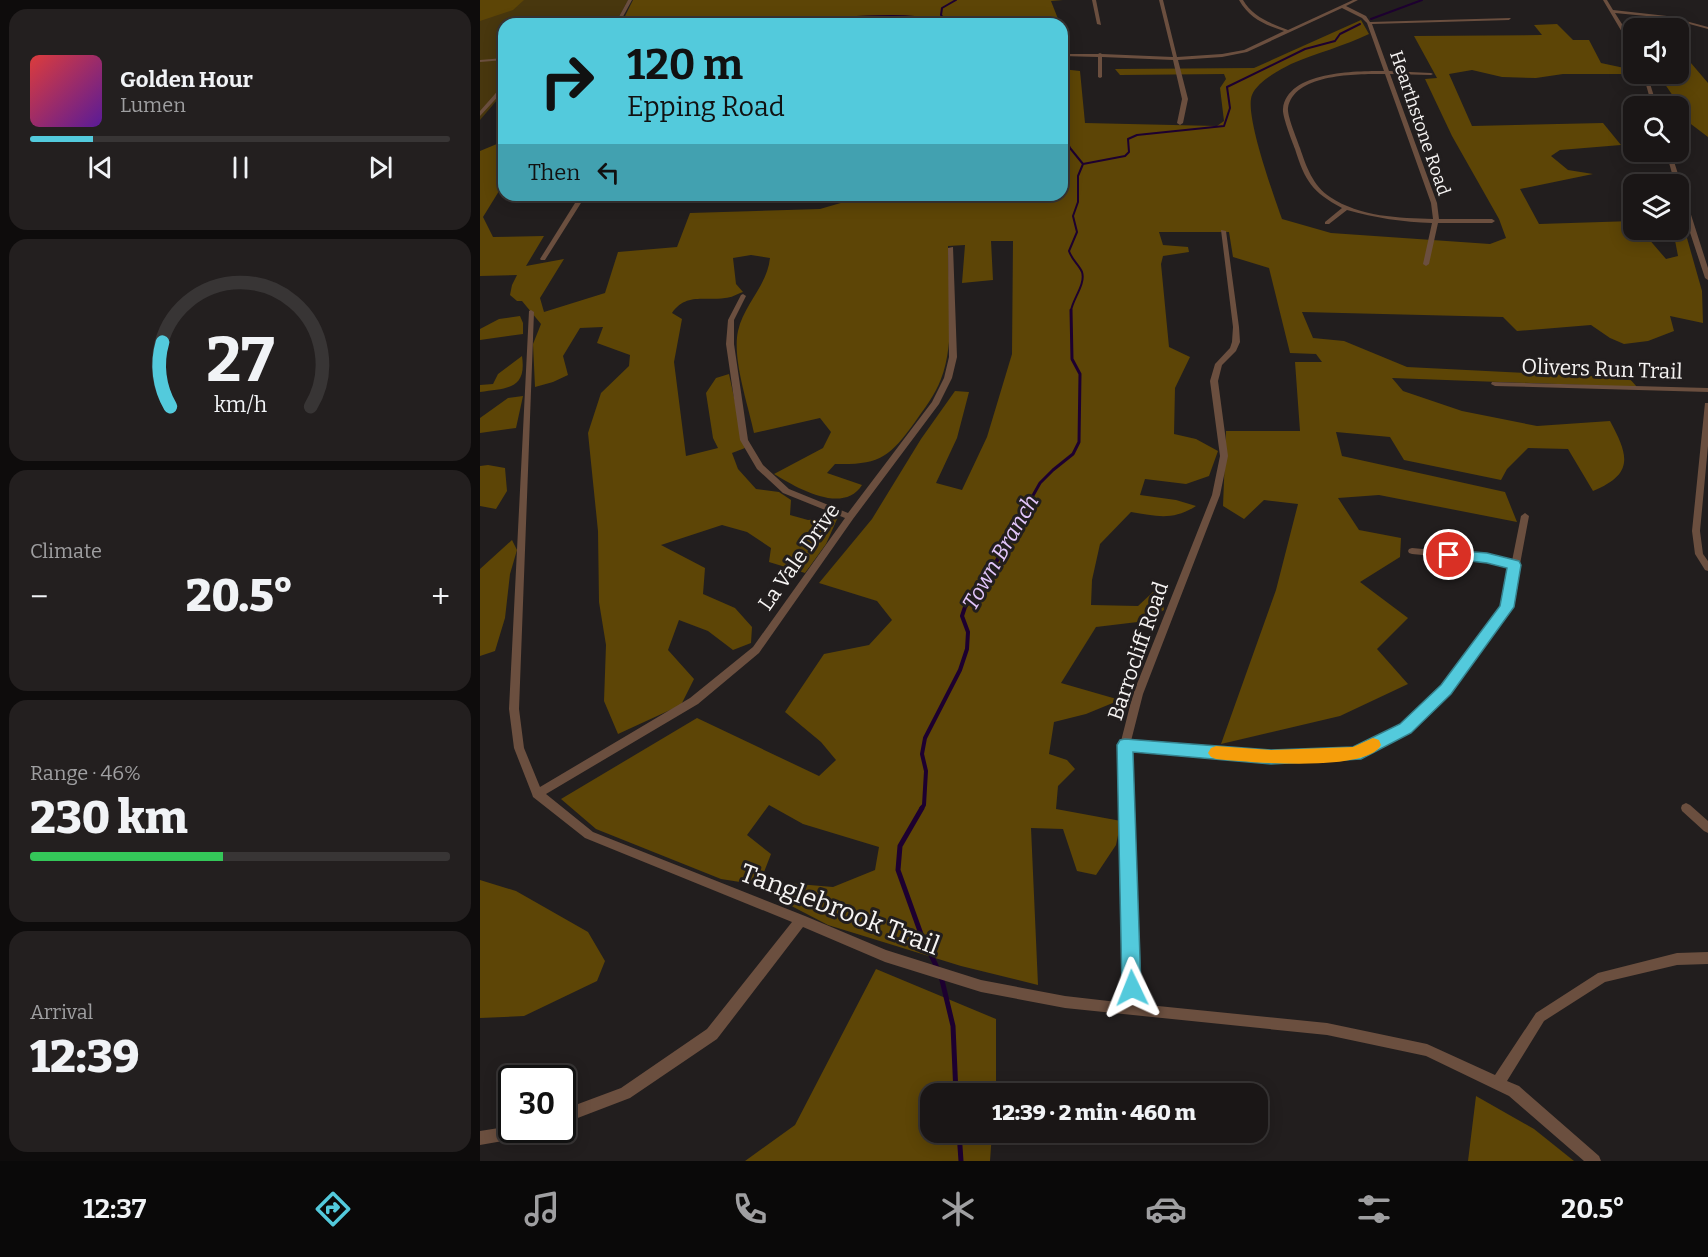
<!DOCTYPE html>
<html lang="en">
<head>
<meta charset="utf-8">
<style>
	:root { --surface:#1a1616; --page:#231f1f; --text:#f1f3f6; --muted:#9f9fa1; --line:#383535; --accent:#53cadc }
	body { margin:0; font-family:Bitter,serif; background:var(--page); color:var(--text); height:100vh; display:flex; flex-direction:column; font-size:22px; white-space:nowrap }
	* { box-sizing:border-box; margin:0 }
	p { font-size:20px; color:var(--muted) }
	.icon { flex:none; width:33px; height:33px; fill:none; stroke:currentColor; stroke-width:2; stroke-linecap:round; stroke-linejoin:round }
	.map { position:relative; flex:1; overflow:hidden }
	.drawer { display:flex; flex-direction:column; gap:9px; padding:9px; background:#0e0c0c; width:480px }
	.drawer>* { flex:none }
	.top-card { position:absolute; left:18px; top:18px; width:570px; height:183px; border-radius:18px; box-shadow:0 3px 15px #0003,0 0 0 2px var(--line); background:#53cadc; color:#111; overflow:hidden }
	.buttons { position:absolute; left:1143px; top:18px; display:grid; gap:12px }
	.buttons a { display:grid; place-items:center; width:66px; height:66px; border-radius:12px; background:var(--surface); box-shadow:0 3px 15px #0003,0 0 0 2px var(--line); font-size:30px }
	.speed { position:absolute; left:18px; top:1065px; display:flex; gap:12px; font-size:30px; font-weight:700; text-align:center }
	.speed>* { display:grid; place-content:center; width:78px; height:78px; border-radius:50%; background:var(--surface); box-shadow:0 3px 15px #0003,0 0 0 2px var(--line); line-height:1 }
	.speed .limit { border:3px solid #111; border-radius:9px; background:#fff; color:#111 }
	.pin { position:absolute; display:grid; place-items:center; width:51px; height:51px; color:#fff; margin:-26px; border:3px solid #fff; border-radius:50%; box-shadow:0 2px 6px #0007 }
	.me { position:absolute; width:66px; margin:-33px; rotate:358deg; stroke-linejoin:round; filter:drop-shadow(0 0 4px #0008) }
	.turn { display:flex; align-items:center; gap:21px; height:126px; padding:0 30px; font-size:27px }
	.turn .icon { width:78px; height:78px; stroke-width:2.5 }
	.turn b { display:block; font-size:42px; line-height:51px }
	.then { display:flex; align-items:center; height:57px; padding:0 30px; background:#0003; gap:12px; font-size:22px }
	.big { font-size:45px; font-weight:800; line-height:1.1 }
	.drawer .widget { flex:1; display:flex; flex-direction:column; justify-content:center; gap:9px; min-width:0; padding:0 21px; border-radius:18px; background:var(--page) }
	.drawer .dial { align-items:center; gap:0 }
	.dial svg { height:156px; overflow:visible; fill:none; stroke:var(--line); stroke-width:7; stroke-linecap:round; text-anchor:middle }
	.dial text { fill:var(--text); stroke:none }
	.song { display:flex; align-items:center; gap:18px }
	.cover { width:72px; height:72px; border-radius:9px; background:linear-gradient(135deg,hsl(0 70% 55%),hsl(270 70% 35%)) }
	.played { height:6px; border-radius:3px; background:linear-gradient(90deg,var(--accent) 15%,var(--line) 15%) }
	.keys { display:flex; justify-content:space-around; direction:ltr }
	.heat { display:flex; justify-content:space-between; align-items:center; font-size:33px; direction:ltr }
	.charge { height:9px; border-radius:4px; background:linear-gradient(90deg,#34c759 46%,var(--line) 0) }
	.trip { position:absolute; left:440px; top:1083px; width:348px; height:60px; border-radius:18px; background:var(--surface); box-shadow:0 3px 15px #0003,0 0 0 2px var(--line); font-weight:800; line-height:60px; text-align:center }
	.menu { display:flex; height:96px; justify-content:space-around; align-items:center; background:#0a0909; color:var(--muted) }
	.menu .icon { width:42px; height:42px }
	.menu .on { color:var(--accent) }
	.menu b { font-size:27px; color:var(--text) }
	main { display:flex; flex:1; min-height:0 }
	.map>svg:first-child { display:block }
	.green { fill:#48370e }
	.forest { fill:#5d4506 }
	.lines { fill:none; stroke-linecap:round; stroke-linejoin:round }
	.stream-far3 { stroke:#1d0030; stroke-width:2 }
	.stream-far2 { stroke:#1d0030; stroke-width:3 }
	.stream-far1 { stroke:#1d0030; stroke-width:4 }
	.stream { stroke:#1d0030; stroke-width:5 }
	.street { fill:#6b4f3f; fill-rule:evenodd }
	.route { fill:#53cadc; stroke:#36838f; stroke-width:1.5 }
	.slow { fill:#f59e0b }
	.labels { text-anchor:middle; stroke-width:6; stroke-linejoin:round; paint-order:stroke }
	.far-street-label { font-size:18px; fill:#f6f4f3; stroke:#221e1e }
	.street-label { font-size:21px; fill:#f6f4f3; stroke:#221e1e }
	.water-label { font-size:22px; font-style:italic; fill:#e3c6fb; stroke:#221e1e }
	.near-street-label { font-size:26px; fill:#f6f4f3; stroke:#221e1e }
</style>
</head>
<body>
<main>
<section class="drawer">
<div class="widget">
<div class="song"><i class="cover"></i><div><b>Golden Hour</b><p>Lumen</p></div></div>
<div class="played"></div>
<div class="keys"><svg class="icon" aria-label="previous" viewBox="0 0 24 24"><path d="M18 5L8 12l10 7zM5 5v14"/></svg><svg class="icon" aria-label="pause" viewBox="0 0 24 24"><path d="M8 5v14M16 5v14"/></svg><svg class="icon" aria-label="next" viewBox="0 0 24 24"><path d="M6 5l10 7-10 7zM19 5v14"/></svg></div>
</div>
<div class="widget dial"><svg viewBox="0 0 100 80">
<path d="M14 69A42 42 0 1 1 86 69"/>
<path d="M14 69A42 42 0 0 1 10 36" stroke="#53cadc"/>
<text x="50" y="56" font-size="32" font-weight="700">27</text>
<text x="50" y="72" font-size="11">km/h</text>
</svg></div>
<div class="widget"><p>Climate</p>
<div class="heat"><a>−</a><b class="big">20.5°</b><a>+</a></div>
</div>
<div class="widget"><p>Range · 46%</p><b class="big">230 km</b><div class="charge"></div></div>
<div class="widget"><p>Arrival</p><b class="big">12:39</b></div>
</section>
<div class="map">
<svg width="1228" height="1161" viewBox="0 0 1228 1161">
	<rect width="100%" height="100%" fill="#221e1e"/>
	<path class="green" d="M 0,0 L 148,0 L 135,24 L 24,24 L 24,92 L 0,120 Z"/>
	<path class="forest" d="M 0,0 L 44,0 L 33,10 L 0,21 Z
		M 153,0 L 583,0 L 571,1 L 580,24 L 141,24 Z
		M 881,20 L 889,34 C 864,46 837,53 811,64 C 799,70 777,82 772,95 C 764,114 794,196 802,219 L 851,233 L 1010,244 L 1026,238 L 1019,219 L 972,136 L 945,79 L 957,78 L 934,36 L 1062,35 L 1054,25 L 1077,24 L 1093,40 L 1109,40 L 1121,63 L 1149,69 L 1147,74 L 1083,74 L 1056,78 L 1022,77 L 992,70 L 969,74 L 992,126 L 1123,123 L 1141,145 L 1080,150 L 1071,156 L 1088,170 L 1113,174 L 1040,189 L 1059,224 L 1153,221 L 1154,230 L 1161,230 L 1186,259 L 1198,256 L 1193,230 L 1198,230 L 1199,210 L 1222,291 L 1223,323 L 1190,316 L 1194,331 L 1168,341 L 1144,344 L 1130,338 L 1111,325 L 1037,331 L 1023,317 L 822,312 L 833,338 L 864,341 L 927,367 L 1149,378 L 1157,387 L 912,378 L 923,391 L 982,411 L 1057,426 L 1130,421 C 1149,456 1154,474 1113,491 L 1088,449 L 1048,448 L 1027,469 L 1021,480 L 924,460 L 910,437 L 856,432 L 862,456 L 1025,492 L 1037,522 L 899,495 L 858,498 L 879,530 L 921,538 L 920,557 L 880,582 L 928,618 L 897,649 L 928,684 L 860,716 L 741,744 L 796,590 L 818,504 L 784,500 L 764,519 L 743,506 L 746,431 L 820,431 L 815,362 L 842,362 L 836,354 L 810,353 L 789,268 L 753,257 L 749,232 L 679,232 L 683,245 L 708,247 L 709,252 L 683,256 L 681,264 L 689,347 L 710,357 L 695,388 L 694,434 L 716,439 L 738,451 L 729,476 L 706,484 L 665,479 L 660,495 L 696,500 L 716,506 C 693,521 676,516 651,512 L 620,544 L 612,580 L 611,605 L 658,606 L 673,592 L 682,594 L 684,610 L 666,621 L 616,627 L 581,683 L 640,700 L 606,714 L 574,722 L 569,754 L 587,760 L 595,769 L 578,786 L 576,809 L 641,821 L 636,845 L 616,875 L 597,871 L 583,829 L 551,828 L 558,985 L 481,966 L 348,925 L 298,899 L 306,883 L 353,887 L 395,870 L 399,847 L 323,824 L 289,805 L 267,835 L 291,854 L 279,885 L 241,879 L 116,829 L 81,799 L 217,718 L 339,776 L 356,760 L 341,742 L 305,712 L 344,654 L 389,645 L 412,620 L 397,601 L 339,583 L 392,519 L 441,439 L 475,391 L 489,392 L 477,438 L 456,483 L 482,490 L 507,437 L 532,354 L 533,241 L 511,241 L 513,280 L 482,283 L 485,245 L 468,246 C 468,286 476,341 461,379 C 455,395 444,409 435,422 C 409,458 399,465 355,464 L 347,473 L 382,485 C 363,515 317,488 294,474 L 343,448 L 351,432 L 340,418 L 274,433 C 268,404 252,359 258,331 C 264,304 287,286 290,258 L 271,255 L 253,258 L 256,284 L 263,292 C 257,294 251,298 245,298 C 223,301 206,293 192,313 L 202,319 L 194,362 L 206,456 L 238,448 L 233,438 L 226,393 L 236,378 L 249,374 L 265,448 L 252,453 L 258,469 L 276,489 L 299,492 L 311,500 L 310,515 L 328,520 L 358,517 L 346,544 L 325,573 L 289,562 L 291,548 L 267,532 L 242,525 L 181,545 L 225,568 L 223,594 L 255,608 L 272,627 L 271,643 L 253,650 L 228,631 L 199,620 L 188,650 L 214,679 L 201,705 L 138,734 L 124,701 L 126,645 L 119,602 L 118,531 L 108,433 L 121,393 L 149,366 L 150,355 L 117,343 L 123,327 L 100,328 L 83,356 L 88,375 L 73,382 L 55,387 L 53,344 L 61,324 L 42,301 L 37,301 L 30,295 L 32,285 L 37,275 L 0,276 L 0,151 L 24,141 L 24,183 L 3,217 L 13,237 L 64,236 L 46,266 L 84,259 L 60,298 L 64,312 L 125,293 L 138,252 L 197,247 L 210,213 L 340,209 L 371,200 L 373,195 L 582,195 L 582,69 L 600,71 L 605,123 L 737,126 L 744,121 L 740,88 L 746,79 L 744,74 L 640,75 L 635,69 L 774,68 Z
		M 1199,49 L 1228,83 L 1228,137 L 1199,115 L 1198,106 L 1196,106 L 1193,96 L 1178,74 L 1198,74 Z
		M 40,316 L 43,323 L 43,334 L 0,340 L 0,329 L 19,319 Z
		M 42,356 C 47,390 26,388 0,392 L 0,385 L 13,384 L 18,374 Z
		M 43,396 L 36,428 L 0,433 L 0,418 L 28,398 Z
		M 8,465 L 25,468 L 27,491 L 16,509 L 0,506 L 0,466 Z
		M 32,540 L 37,550 L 30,574 L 25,618 L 15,651 L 0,656 L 0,569 Z
		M 0,880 L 36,891 L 108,932 L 125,961 L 117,981 L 44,1016 L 0,1018 Z
		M 396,969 L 516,1019 L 516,1093 L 450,1094 L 450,1132 L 512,1133 L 510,1161 L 265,1161 L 315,1125 Z
		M 996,1096 L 1054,1129 L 1094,1161 L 988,1161 Z"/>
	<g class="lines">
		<path class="stream-far3" d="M 334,18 C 380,19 428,10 473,24
			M 891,19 L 942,0
			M 465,20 L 461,15 L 462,8 L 476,0
			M 582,131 L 590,148 L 603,164
			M 603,164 L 645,156 L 649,152 L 648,139 L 657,135 L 744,126 L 750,108 L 747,87 L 825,49 L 855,41 L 860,34 L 880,24
			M 591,311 C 592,300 606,284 602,272 C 599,265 592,260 589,251 L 597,232 L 593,216 L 598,202 L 598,176 L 603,164"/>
		<path class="stream-far2" d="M 533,531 L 560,483 L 573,470 L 593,454 L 599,442 L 600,374 L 592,359 L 591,310"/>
		<path class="stream-far1" d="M 441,809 L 444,805 L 446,771 L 442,754 L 445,738 L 480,670 L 487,649 L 488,632 L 482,616 L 485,607 L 515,564 L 534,530"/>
		<path class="stream" d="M 442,808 L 420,846 L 418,870 L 441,934 L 461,976 L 473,1026 L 476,1094
			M 479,1132 L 481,1161"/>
		<path class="street" d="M 148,0 L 152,0 L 139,24 L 135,24 Z
			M 612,0 L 616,0 L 621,25 L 617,24 Z
			M 679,0 L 683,0 L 697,57 L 742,54 L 764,50 L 804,31 C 785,25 769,18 759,0 L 763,0 C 773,17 790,23 808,30 L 873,0 L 878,0 L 866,6 L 886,16 L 890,22 L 1031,18 L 1029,20 L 892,24 L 909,71 L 951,73 L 953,74 L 951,75 L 910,74 L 957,203 L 959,219 L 1012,219 L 1015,221 L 1012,223 L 958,223 L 949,264 L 946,266 L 943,264 L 952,223 C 923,222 895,218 867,210 L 849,224 L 845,224 L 845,222 L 862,208 C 832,192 825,181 815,149 C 812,141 802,116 803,109 C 807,71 876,71 904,71 L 887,23 L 882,18 L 862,8 L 767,52 L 742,57 L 698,60 L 708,99 L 703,123 L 700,125 L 697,123 L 702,99 L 693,60 L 622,57 L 622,77 L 620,78 L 618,77 L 618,57 L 582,56 L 582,54 L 618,54 L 620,53 L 622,54 L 693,57 ZM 905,74 L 951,203 L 953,219 C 919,218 880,217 850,197 C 833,186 826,166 820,148 C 817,139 807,116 808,108 C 814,73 878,74 905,74 Z
			M 1123,0 L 1127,0 L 1133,10 L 1187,16 L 1228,27 L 1228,29 L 1187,18 L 1135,13 L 1154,43 L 1154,49 L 1152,49 Z
			M 24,58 L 24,60 L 0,62 L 0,60 Z
			M 1163,74 L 1167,74 L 1177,106 L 1172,106 Z
			M 22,86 L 24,86 L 24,90 L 0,116 L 0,111 Z
			M 1186,152 L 1191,152 L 1228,268 L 1228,280 L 1225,278 L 1198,196 L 1198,184 L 1195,184 Z
			M 100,195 L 106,195 L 65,260 L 61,260 L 60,259 Z
			M 741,230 L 746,231 L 759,327 L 760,342 L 756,351 L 742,365 L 738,381 L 748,456 L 740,495 L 663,694 L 651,741 L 791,753 L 874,750 L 922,725 L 963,686 L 1023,606 L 1030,567 L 1007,561 L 932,554 L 929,553 L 928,551 L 929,549 L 932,548 L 1007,555 L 1032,561 L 1041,516 L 1045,513 L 1049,516 L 1032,607 L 969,692 L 930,731 L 875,758 L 791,761 L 650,750 L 658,1004 L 847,1023 L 947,1044 L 1015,1075 L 1056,1013 L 1118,973 L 1197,953 L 1228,952 L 1228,964 L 1197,965 L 1125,982 L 1064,1021 L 1027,1081 L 1039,1086 L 1119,1156 L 1121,1161 L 1104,1161 L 1029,1096 L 946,1056 L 847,1035 L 585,1008 L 501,992 L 405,962 L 323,927 L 237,1039 L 150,1098 L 82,1124 L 82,1110 L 141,1088 L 227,1029 L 312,922 L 105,838 L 53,797 L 52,794 L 34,748 L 29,709 L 49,311 L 51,310 L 54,312 L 39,709 L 44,748 L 60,787 L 210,698 L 273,647 L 365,518 L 303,493 L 277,469 L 260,440 L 246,344 L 248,320 L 261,295 L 263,294 L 266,296 L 254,320 L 254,344 L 268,440 L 283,465 L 309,489 L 368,513 L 452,402 L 464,378 L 469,357 L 468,248 L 473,247 L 477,357 L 472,378 L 459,404 L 373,519 L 279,653 L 218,704 L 66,794 L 113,832 L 325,916 L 406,950 L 501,980 L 585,996 L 646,1003 L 640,745 L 653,694 L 732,495 L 740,456 L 730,381 L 735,364 L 750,348 L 752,342 L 753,327 Z
			M 1012,382 L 1228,388 L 1228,392 L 1015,386 L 1011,384 Z
			M 1225,403 L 1228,403 L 1228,446 L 1220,531 L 1223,554 L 1228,561 L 1228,571 L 1225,570 L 1215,554 L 1212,531 Z
			M 1206,803 L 1210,805 L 1228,821 L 1228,833 L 1224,831 L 1202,811 L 1201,808 L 1202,805 Z
			M 32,1126 L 32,1130 L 52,1130 L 50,1135 L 45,1137 L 0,1145 L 0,1131 Z"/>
	</g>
	<path class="route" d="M 969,550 L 1007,553 L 1039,561 L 1041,565 L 1034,607 L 971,694 L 931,733 L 881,759 L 791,764 L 653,752 L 661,988 L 658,995 L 652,998 L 645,995 L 642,988 L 637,745 L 640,740 L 645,739 L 791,750 L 873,747 L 920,724 L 961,685 L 1020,606 L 1027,568 L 1007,563 L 965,558 L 963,555 Z"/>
	<path class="slow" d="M 893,738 L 899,740 L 901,745 C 887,773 766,762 736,759 L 731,757 L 728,753 L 731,748 L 736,746 L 791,750 L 873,747 Z"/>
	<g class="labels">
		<g class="far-street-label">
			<text transform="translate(940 123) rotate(71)" y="6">Hearthstone Road</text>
		</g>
		<g class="street-label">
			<text transform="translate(1122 369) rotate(2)" y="7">Olivers Run Trail</text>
			<text transform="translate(319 557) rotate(-55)" y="7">La Vale Drive</text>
			<text transform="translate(658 651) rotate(-71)" y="7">Barrocliff Road</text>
		</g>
		<g class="water-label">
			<text transform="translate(520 552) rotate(-60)" y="8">Town Branch</text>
		</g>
		<g class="near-street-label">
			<text transform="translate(360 909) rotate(21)" y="9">Tanglebrook Trail</text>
		</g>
	</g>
</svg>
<div class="buttons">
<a><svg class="icon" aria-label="sound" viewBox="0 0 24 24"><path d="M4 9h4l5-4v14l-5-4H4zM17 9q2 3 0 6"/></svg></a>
<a><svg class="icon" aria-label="search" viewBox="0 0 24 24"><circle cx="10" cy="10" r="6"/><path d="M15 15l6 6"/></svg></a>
<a><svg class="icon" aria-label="layers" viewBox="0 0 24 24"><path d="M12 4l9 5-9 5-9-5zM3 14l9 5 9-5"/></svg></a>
</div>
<div class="speed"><div class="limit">30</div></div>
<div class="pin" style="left:969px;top:555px;background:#d93025"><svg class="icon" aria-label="arrive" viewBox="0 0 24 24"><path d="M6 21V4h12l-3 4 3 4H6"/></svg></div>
<svg class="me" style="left:652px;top:988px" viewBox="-20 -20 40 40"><path d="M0-17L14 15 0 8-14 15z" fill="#53cadc" stroke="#fff" stroke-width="4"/></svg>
<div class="trip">12:39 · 2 min · 460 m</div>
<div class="top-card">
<div class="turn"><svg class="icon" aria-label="right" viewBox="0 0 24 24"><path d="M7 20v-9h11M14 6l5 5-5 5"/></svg><div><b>120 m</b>Epping Road</div></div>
<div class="then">Then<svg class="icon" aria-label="left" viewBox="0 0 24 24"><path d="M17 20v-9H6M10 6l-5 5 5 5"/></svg></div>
</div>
</div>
</main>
<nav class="menu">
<b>12:37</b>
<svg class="icon on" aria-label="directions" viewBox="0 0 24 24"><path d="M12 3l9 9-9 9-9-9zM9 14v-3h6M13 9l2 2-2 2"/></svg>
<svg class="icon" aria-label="music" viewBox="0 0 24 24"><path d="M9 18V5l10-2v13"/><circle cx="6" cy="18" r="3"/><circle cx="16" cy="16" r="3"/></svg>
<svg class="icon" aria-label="phone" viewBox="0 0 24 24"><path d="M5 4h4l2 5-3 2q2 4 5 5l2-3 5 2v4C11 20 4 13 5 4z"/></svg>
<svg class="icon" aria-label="climate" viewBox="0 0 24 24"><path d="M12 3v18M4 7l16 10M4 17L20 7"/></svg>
<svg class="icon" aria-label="car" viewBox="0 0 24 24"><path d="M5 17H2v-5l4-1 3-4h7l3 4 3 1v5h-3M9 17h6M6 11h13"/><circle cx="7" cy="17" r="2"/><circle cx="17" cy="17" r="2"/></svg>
<svg class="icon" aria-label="filters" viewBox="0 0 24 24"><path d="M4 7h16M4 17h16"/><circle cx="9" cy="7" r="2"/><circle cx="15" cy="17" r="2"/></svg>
<b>20.5°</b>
</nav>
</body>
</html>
